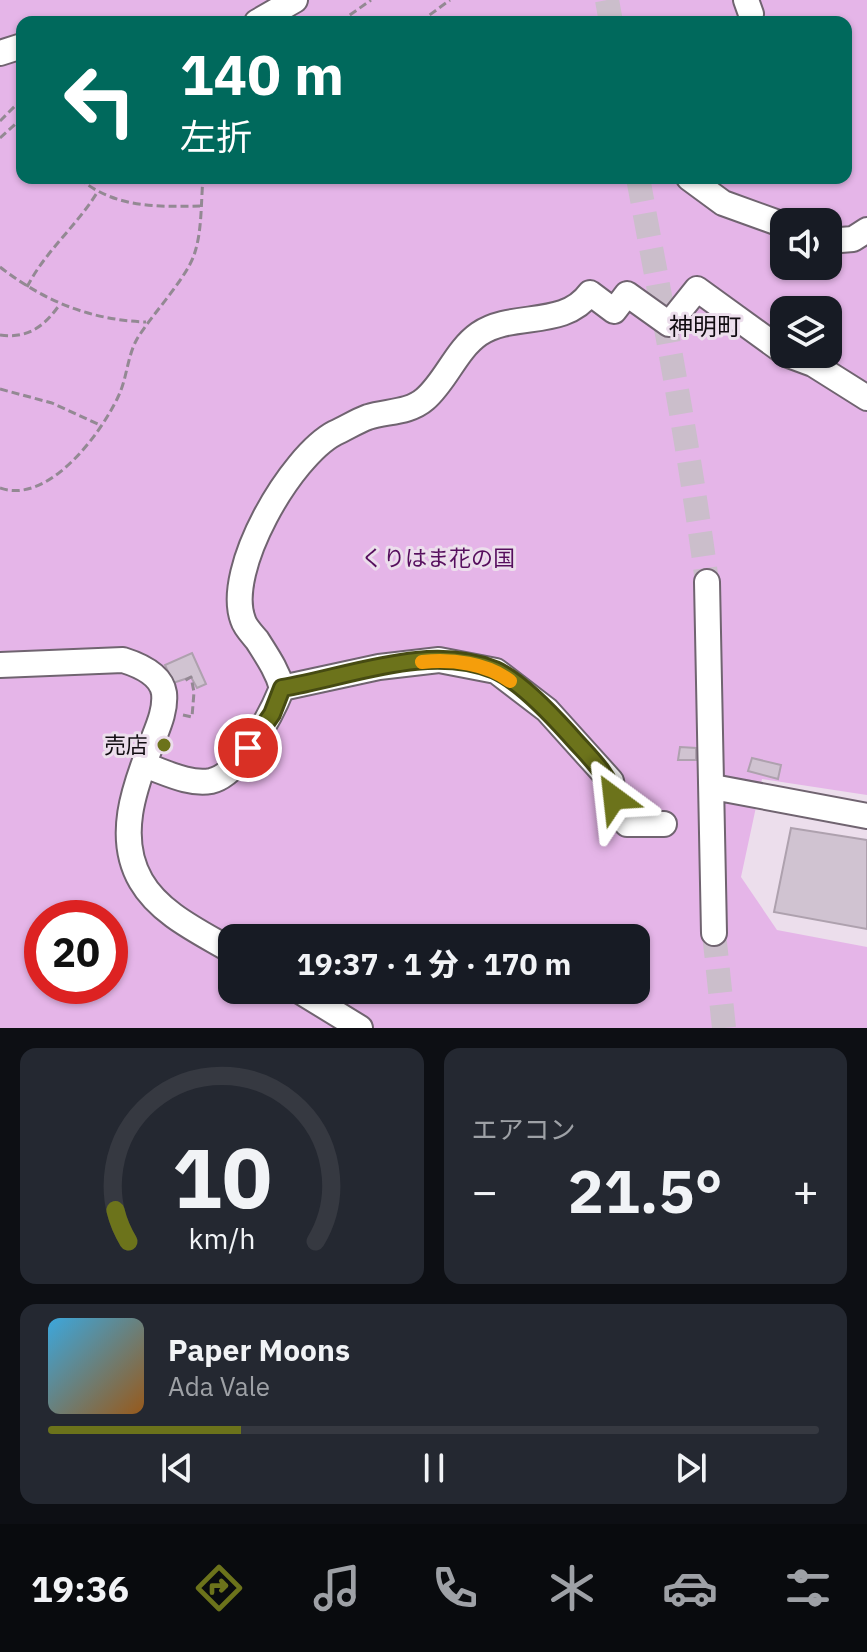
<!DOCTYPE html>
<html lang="ja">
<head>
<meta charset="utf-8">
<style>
	:root { --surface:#171b24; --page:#242831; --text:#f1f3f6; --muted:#9ea1a6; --line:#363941; --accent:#6c731b }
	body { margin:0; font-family:"IBM Plex Sans","Noto Sans JP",sans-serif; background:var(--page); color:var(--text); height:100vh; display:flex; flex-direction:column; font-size:30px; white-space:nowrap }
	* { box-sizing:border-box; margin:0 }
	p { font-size:26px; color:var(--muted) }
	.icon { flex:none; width:44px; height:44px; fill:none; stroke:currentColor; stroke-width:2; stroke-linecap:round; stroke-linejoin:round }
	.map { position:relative; height:1028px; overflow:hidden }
	.panel { display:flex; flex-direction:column; gap:20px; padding:20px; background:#0d0f14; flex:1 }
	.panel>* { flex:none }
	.banner { position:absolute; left:16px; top:16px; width:836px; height:168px; border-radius:16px; box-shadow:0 2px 6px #0004; background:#00695c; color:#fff; overflow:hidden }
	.controls { position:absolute; left:770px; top:208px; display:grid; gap:16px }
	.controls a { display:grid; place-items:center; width:72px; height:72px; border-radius:16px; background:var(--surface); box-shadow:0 2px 6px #0004; font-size:40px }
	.speed { position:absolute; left:24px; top:900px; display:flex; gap:16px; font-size:40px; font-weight:700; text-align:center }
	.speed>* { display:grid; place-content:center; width:104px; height:104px; border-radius:50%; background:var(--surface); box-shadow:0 2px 6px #0004; line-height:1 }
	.speed .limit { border:12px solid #d22; background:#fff; color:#111 }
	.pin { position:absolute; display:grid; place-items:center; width:68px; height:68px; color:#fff; margin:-34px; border:4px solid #fff; border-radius:50%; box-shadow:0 2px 8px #0007 }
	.me { position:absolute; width:88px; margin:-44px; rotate:330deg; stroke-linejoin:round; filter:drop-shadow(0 0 6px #0008) }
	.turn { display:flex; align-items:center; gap:28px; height:168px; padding:0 32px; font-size:36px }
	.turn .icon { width:104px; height:104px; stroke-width:2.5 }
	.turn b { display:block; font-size:56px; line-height:68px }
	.big { font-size:60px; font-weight:800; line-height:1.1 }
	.panel .tile { flex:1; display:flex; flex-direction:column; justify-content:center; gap:12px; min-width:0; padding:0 28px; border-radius:16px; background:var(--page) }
	.panel .dial { align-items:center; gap:0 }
	.dial svg { height:208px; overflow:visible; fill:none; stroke:var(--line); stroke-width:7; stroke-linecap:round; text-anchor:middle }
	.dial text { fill:var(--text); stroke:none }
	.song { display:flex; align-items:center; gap:24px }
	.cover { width:96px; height:96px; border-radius:12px; background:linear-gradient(135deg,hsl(200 70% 55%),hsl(30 70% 35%)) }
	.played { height:8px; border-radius:4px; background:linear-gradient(90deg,var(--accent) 25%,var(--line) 25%) }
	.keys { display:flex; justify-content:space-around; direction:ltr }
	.heat { display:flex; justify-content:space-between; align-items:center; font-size:44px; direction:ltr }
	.panel .tiles { flex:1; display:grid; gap:20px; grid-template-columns:1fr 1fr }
	.tile:last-child { grid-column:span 2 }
	.trip { position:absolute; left:218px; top:924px; width:432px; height:80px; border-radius:16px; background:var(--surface); box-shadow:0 2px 6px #0004; font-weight:800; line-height:80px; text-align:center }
	.dock { display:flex; height:128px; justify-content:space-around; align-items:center; background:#090b0e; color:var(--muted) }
	.dock .icon { width:56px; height:56px }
	.dock .selected { color:var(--accent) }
	.dock b { font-size:36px; color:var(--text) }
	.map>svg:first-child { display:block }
	.green { fill:#e5b5e8; fill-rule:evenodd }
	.building { fill:#d0c3d1; stroke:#aea1ae; stroke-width:2 }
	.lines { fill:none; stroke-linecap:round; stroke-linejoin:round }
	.minor-tunnel { stroke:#cbbecb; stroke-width:24; stroke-dasharray:24 12; stroke-linecap:butt }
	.minor-casing { stroke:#706470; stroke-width:28 }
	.path { stroke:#938993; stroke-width:3; stroke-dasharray:8 4; stroke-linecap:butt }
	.minor { stroke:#fff; stroke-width:24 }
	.route-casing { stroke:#464b12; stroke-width:20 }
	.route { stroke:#6c731b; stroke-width:14 }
	.slow { stroke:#f59e0b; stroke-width:14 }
	.poi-dot { fill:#6c731b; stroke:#ecdeec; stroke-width:3 }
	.labels { text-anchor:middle; stroke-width:6; stroke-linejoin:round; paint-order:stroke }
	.park-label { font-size:22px; fill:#560e5d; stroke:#ecdeec }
	.poi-label { font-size:22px; fill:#110c11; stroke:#ecdeec; text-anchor:end }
	.neighbourhood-label { font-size:24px; fill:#110c11; stroke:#ecdeec }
</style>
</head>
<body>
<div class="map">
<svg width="867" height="1028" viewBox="0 0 867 1028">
	<rect width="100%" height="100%" fill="#ecdeec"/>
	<path class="green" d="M 0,0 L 867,0 L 867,795 L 762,779 L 741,877 L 777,930 L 867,947 L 867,1028 L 0,1028 ZM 22,22 L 846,22 L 846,178 L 22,178 ZM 784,222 L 828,222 L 828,266 L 784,266 ZM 784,310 L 828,310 L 828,354 L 784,354 ZM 42,918 L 110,918 L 110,986 L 42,986 ZM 232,938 L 636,938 L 636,990 L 232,990 Z"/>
	<path class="building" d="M 192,653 L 206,684 L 197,688 L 191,677 L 173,683 L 165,665 Z
		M 680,747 L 696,748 L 696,760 L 678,760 Z
		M 752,758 L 781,765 L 778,779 L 748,771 Z
		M 791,828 L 867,840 L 867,929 L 774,912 Z"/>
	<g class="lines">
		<path class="minor-tunnel" d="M 607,0 L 611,22
			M 638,178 C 663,312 689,446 707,582
			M 714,933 L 724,1028"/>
		<g class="minor-casing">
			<path id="minor" d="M 746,0 L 751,14
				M 257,22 L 295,0
				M 0,53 L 22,46
				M 689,178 L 723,203 L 784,225
				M 828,241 L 853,239 L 867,230
				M 786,354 L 813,364 L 867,398
				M 707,582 L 714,933
				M 0,665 L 123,660 C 139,665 161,674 164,693 C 166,711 157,729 151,745 C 134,788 116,838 141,881 C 160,914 200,932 232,951
				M 282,688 L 379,667 L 439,660 L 496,671 L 547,710 L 611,781 L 618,815 L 627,824 L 664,824
				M 144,765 C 165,772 189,785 211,781 C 240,775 272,713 282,688 C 277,670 267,656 257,640 C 252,634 245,627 243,620 C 224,570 291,456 335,433 C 346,428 357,421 368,417 C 387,411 409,413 425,399 C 446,381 456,350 479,334 C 513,311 564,329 590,293 L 614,311 L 627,294 L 669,324 L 697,289 L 784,352
				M 713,787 L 867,816
				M 298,990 L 360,1028"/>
		</g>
		<path class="path" d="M 340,22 L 371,0
			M 420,22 L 450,0
			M 0,121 L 22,99
			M 0,138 L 22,118
			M 79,178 C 114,208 156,207 200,206
			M 0,267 C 44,301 90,320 146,322
			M 27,287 C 46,250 77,226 98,191
			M 0,335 C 28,339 45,326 60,304
			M 0,389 L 52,403 L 100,425
			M 0,488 C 48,505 100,435 118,397 C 127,379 127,357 137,339 C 152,314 188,277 195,252 C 202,230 201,201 203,178
			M 183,715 L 192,717 L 194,692 L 191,677 L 184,681"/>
		<use href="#minor" class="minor"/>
	</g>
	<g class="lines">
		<g class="route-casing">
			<path id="route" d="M 248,748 L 272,714 L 282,688 C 349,677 428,643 495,670 C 520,681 551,714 569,734 C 586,754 609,773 614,798"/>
		</g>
		<use href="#route" class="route"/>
		<path class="slow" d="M 422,662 C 452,659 486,663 510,681"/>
	</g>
	<circle class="poi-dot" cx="164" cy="745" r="8"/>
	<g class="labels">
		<g class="park-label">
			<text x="438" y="566">くりはま花の国</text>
		</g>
		<g class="poi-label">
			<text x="148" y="753">売店</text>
		</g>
		<g class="neighbourhood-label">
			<text x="705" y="335">神明町</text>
		</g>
	</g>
</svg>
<div class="controls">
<a><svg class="icon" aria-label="sound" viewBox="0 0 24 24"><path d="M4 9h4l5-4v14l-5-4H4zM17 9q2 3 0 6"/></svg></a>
<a><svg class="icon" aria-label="layers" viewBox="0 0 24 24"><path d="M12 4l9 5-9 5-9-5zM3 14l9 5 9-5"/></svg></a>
</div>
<div class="speed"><div class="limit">20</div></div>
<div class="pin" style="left:248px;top:748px;background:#d93025"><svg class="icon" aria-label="arrive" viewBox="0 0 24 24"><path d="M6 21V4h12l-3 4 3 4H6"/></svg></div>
<svg class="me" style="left:614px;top:798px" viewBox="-20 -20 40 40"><path d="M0-17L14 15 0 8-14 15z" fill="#6c731b" stroke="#fff" stroke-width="4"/></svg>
<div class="trip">19:37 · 1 分 · 170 m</div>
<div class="banner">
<div class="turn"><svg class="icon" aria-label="left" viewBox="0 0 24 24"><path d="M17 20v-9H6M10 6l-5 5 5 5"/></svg><div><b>140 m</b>左折</div></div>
</div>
</div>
<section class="panel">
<div class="tiles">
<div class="tile dial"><svg viewBox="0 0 100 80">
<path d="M14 69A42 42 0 1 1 86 69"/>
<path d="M14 69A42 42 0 0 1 9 57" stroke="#6c731b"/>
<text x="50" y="56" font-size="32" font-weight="700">10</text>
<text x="50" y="72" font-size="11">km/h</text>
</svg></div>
<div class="tile"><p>エアコン</p>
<div class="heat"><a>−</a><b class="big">21.5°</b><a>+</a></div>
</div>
<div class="tile">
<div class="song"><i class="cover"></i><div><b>Paper Moons</b><p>Ada Vale</p></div></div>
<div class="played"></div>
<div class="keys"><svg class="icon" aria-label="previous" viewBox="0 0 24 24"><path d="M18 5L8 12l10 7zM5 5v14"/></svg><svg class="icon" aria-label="pause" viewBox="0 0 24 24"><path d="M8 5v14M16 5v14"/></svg><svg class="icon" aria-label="next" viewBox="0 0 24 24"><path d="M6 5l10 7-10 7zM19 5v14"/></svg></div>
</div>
</div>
</section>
<nav class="dock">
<b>19:36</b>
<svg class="icon selected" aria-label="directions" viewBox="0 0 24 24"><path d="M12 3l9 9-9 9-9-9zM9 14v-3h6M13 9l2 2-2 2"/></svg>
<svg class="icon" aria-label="music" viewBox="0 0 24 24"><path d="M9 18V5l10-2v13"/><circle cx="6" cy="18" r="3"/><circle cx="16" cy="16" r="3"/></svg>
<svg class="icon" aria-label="phone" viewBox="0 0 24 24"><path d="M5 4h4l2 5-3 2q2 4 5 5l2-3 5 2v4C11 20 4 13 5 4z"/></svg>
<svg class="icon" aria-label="climate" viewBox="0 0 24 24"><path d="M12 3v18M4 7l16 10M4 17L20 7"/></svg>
<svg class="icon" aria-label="car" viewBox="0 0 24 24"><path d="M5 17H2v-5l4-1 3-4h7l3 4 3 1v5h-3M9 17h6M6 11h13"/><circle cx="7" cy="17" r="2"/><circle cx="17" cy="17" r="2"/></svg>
<svg class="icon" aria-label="filters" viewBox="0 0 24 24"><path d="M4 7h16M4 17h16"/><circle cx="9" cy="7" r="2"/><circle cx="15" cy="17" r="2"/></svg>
</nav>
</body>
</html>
